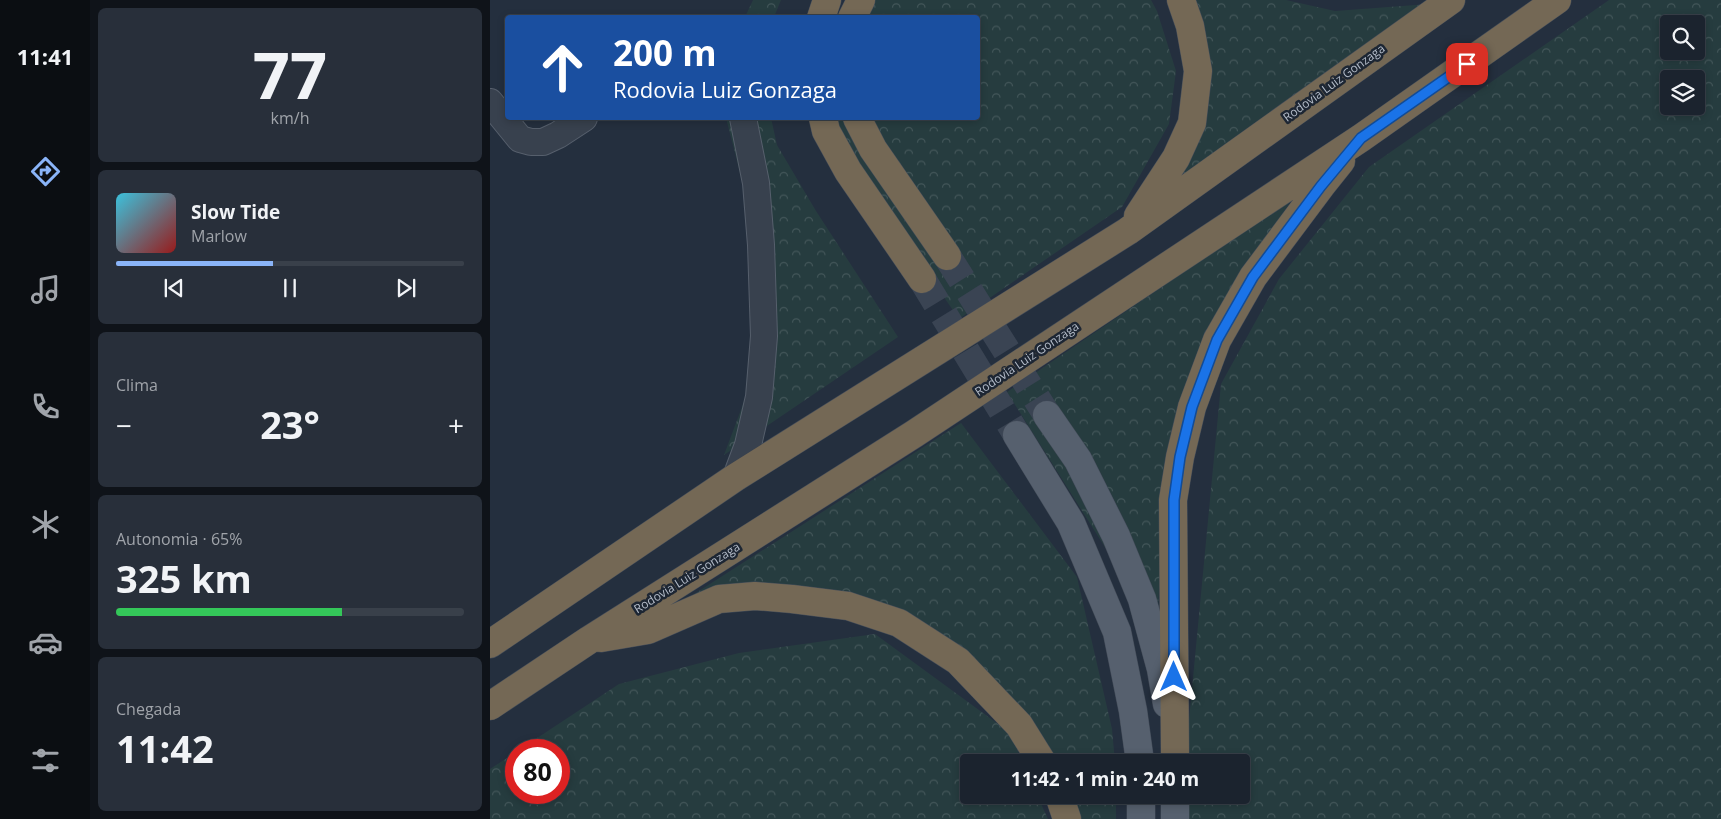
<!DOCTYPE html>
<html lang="pt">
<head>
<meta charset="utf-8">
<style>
	:root { --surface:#1b232e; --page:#282f3a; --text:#f1f3f6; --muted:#a0a4aa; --line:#39404a; --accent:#8ab4f8 }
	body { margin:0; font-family:"Open Sans",sans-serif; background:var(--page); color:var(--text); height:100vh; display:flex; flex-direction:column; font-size:19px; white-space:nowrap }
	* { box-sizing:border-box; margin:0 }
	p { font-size:16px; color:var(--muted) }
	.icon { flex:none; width:28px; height:28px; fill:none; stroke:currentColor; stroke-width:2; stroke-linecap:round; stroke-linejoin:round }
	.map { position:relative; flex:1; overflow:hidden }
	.panel { display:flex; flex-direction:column; gap:8px; padding:8px; background:#0f1319; width:400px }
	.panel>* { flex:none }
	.guide { position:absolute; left:15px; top:15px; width:475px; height:105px; border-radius:5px; box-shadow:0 2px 8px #0003,0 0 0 1px var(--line); background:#1a4fa0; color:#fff; overflow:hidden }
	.fabs { position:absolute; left:1170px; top:15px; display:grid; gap:10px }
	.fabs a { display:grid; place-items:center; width:45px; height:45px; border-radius:5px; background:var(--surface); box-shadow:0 2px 8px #0003,0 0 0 1px var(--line); font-size:25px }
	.speed { position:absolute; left:15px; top:739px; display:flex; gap:10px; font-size:25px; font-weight:700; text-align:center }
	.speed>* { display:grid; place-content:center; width:65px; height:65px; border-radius:50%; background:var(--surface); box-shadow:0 2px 8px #0003,0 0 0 1px var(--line); line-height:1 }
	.speed .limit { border:8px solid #d22; background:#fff; color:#111 }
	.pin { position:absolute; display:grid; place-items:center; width:42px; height:42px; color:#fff; margin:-21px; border-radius:10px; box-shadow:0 2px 8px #0006 }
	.me { position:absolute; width:55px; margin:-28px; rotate:0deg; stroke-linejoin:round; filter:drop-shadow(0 0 4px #0008) }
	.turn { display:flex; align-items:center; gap:18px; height:105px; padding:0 25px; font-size:22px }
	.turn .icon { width:65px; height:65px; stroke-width:2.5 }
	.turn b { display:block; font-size:35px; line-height:42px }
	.big { font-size:38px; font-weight:700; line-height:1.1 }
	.panel .card { flex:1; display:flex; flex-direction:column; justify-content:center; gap:8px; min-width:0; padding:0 18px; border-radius:8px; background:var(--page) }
	.panel .dial { align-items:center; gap:0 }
	.dial b { font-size:65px; line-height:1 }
	.song { display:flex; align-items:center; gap:15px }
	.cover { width:60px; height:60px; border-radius:8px; background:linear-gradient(135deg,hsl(190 70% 55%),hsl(0 70% 35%)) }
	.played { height:5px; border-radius:2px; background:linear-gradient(90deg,var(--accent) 45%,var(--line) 45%) }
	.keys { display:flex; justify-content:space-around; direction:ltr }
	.heat { display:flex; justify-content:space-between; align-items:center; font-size:28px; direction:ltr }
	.charge { height:8px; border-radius:4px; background:linear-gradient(90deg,#34c759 65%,var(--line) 0) }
	.trip { position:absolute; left:470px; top:754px; width:290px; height:50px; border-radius:5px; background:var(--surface); box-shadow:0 2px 8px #0003,0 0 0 1px var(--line); font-weight:700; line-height:50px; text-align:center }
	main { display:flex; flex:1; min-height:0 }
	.menu { display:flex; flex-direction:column; width:90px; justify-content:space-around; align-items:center; background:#0b0e12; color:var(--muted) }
	.menu .icon { width:35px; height:35px }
	.menu .current { color:var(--accent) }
	.menu b { font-size:22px; color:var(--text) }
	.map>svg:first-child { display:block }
	.forest { fill:url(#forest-crowns); fill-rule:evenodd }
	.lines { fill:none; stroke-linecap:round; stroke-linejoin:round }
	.major-tunnel { stroke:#3a4453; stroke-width:28; stroke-dasharray:28 14; stroke-linecap:butt }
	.minor-casing { stroke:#565f6c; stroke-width:28 }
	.major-casing { stroke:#414a57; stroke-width:29 }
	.highway-casing { stroke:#434c59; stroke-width:29 }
	.minor { stroke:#38414e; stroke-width:26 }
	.major { stroke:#56606e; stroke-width:28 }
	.highway { stroke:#746855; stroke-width:28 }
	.route-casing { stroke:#114b97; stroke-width:12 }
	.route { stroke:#1a73e8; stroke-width:9 }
	.labels { text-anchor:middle; stroke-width:5; stroke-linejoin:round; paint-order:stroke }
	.street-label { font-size:12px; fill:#b4bcc9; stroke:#1d2633 }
</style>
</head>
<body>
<main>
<nav class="menu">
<b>11:41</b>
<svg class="icon current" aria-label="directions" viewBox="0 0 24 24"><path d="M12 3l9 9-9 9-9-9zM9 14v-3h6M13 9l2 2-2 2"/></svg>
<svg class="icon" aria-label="music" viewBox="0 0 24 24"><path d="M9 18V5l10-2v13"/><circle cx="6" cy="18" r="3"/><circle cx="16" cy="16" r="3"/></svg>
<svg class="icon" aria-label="phone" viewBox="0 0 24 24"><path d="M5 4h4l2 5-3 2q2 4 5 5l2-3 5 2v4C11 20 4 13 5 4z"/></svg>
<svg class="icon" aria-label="climate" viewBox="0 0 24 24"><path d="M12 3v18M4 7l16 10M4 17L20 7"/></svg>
<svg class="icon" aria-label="car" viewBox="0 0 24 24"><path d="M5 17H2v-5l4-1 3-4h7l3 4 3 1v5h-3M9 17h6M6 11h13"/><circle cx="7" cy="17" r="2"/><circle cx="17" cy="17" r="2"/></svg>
<svg class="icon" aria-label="filters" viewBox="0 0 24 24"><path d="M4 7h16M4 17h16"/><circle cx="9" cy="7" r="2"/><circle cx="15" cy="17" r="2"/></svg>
</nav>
<section class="panel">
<div class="card dial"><b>77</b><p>km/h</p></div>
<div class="card">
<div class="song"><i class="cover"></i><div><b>Slow Tide</b><p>Marlow</p></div></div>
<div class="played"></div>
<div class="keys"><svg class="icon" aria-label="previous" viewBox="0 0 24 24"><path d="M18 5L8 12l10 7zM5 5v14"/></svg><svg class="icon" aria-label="pause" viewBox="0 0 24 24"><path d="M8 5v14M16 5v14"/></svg><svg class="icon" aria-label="next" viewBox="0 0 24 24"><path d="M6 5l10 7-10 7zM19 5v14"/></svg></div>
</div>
<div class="card"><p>Clima</p>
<div class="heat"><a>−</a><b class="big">23°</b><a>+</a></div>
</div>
<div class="card"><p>Autonomia · 65%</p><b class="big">325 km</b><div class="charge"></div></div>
<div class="card"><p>Chegada</p><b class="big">11:42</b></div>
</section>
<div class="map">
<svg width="1231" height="819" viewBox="0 0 1231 819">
	<defs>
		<pattern id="forest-crowns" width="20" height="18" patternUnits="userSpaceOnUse" patternTransform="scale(1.25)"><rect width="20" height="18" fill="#263c3f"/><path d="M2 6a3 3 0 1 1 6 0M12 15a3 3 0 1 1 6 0" fill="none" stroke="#435659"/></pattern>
	</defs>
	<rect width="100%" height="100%" fill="#242f3e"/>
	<path class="forest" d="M 263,0 L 291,0 L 284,17 L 255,17 Z
		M 379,0 L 661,0 L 667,11 L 686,71 L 679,124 L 632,207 L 469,319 L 347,142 L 346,118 L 488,118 L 488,18 L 367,17 Z
		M 688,0 L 796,0 L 845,11 L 939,4 L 684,182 L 705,144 Z
		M 1119,0 L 1231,0 L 1231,819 L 690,819 L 692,795 L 751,795 L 751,762 L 695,762 L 731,384 L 789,279 L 879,167 ZM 1179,24 L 1206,24 L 1206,51 L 1179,51 ZM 1179,79 L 1206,79 L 1206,106 L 1179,106 Z
		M 236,118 L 281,118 L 287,145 L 326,211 L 408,337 L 234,455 L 261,383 L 263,223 Z
		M 803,198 L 739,291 L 702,367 L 675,475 L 665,668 L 618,552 L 517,392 Z
		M 471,423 L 587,577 L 622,729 L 625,762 L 543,762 L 472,666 L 397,626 L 315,606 L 233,606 L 167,618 Z
		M 385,634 L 519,732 L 533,762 L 479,762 L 479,795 L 547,795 L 558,819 L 0,819 L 0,769 L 26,752 L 26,792 L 69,792 L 69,750 L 29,750 L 129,684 L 249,653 Z
		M 557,795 L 626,795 L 626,819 L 567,819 Z"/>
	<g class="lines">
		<path class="major-tunnel" d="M 457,256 L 557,415
			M 432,279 L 527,435"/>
		<g class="minor-casing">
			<path id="minor" d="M 0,102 L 30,139 L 41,142 L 53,142 L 68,135 L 94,118
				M 246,477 L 258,445 L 269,397 L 274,336 L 271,245 L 266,183 L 253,118"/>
		</g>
		<g class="major-casing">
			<path id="major" d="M 557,415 L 588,460 L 626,536 L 652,599 L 671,669 L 677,704
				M 527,435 L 581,523 L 627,632 L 643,711 L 650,762
				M 685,795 L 685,819
				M 651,819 L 651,795"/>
		</g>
		<g class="highway-casing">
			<path id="highway" d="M 331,18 L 337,0
				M 362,18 L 371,0
				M 333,118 L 336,131 L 358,171 L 432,279
				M 367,118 L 383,149 L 457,256
				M 648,216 L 686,158 L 702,123 L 708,71 L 700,26 L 691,0
				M 111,638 L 158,630 L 229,599 L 265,596 L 302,599 L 358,606 L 409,623 L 468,661 L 529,725 L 552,762
				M 0,644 L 246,477 L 638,231 L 961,0
				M 0,706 L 99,640 L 424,434 L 871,138 L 1067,0
				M 685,753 L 683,500 L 690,457 L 702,407 L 727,340 L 763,277 L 831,186 L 851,161
				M 569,795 L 577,819"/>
		</g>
		<use href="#minor" class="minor"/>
		<use href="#major" class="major"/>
		<use href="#highway" class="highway"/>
	</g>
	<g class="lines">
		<g class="route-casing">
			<path id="route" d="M 684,677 L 684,500 L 690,457 L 702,407 L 727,340 L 763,277 L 831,186 L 871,138 L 977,64"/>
		</g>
		<use href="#route" class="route"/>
	</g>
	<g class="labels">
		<g class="street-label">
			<text transform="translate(844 83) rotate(-36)" y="4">Rodovia Luiz Gonzaga</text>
			<text transform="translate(537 359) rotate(-34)" y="4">Rodovia Luiz Gonzaga</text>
			<text transform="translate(197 578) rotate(-32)" y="4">Rodovia Luiz Gonzaga</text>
		</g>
	</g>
</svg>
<div class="fabs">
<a><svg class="icon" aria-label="search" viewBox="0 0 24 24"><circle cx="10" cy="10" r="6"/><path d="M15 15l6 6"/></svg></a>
<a><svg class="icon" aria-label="layers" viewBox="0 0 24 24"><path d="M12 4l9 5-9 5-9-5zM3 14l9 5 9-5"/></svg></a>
</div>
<div class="speed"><div class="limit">80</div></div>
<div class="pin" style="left:977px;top:64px;background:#d93025"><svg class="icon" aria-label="arrive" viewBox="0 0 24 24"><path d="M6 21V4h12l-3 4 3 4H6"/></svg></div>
<svg class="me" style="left:684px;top:677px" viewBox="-20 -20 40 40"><path d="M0-17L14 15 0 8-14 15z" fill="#1a73e8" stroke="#fff" stroke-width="4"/></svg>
<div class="trip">11:42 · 1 min · 240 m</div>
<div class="guide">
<div class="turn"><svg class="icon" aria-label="ahead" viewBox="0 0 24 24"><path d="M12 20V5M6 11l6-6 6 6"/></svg><div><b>200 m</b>Rodovia Luiz Gonzaga</div></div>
</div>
</div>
</main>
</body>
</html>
